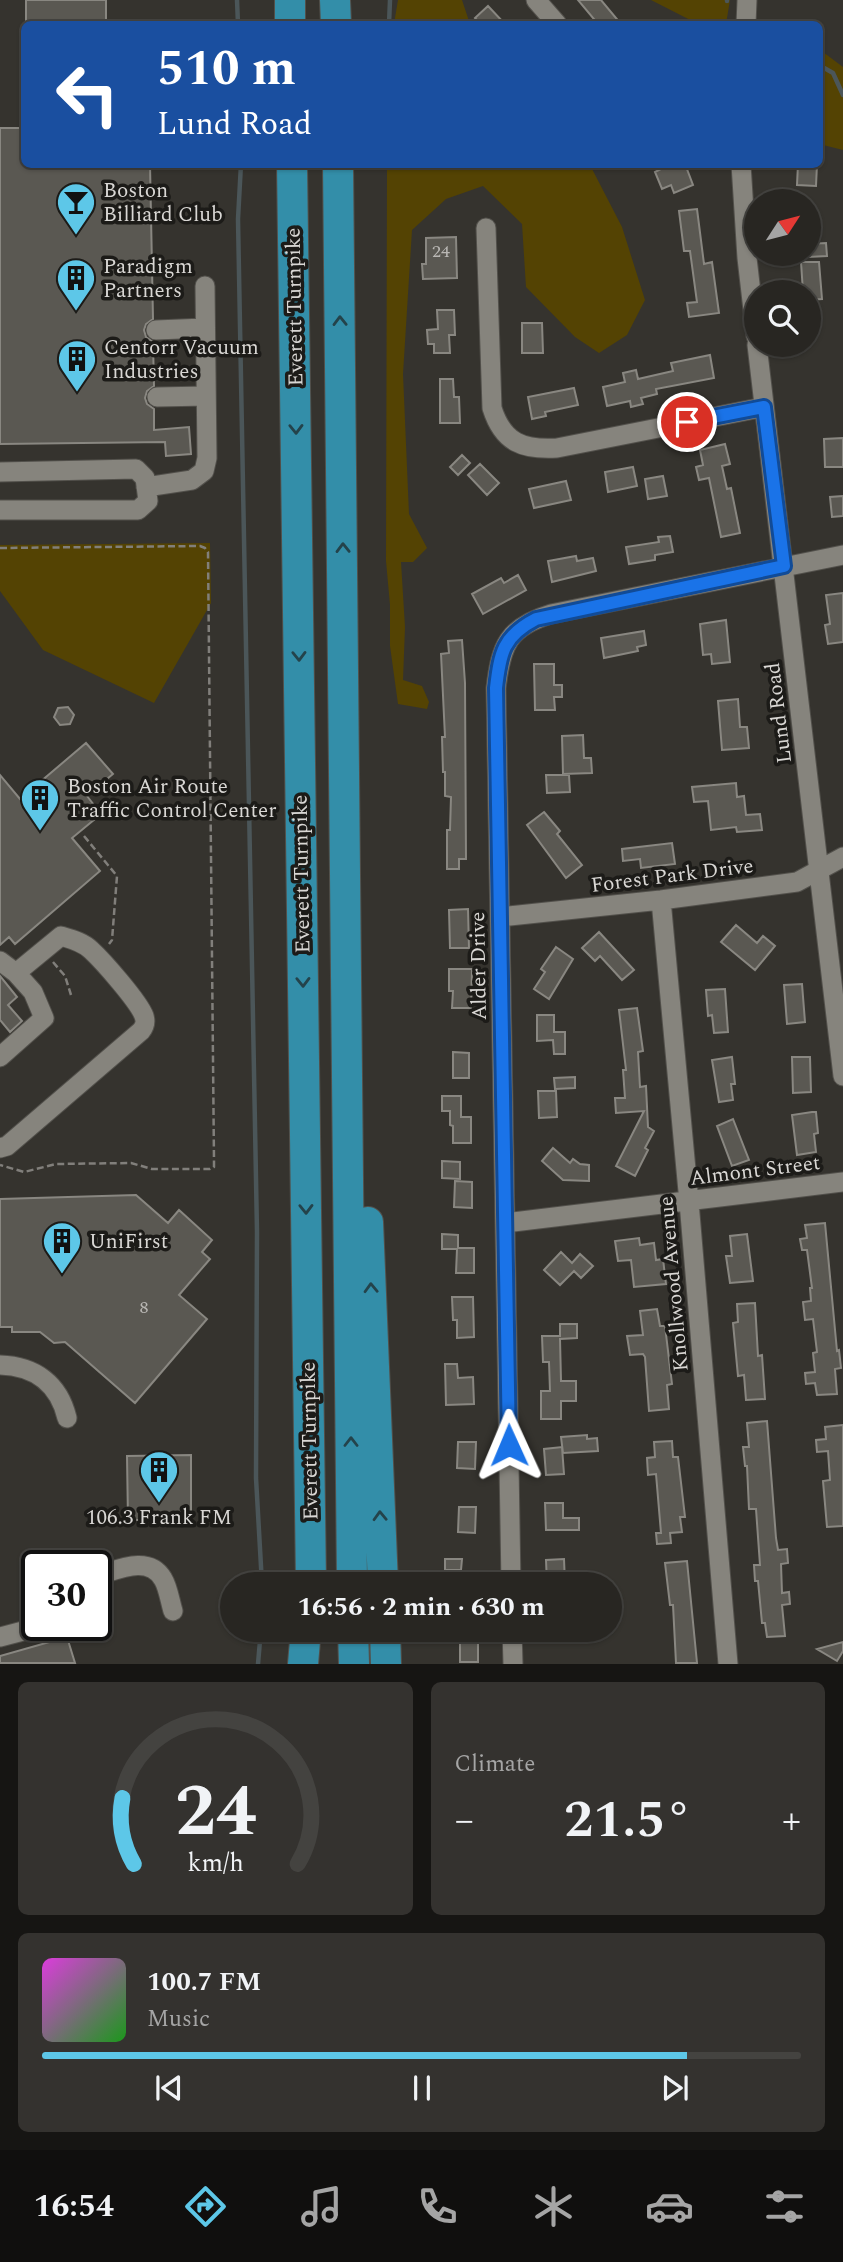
<!DOCTYPE html>
<html lang="en">
<head>
<meta charset="utf-8">
<style>
	:root { --surface:#282622; --page:#34322f; --text:#f1f3f6; --muted:#a5a5a5; --line:#444340; --accent:#5dc7e8 }
	body { margin:0; font-family:Spectral,serif; background:var(--page); color:var(--text); height:100vh; display:flex; flex-direction:column; font-size:26px; white-space:nowrap }
	* { box-sizing:border-box; margin:0 }
	p { font-size:23px; color:var(--muted) }
	.icon { flex:none; width:38px; height:38px; fill:none; stroke:currentColor; stroke-width:2; stroke-linecap:round; stroke-linejoin:round }
	.map { position:relative; height:1664px; overflow:hidden }
	.sheet { display:flex; flex-direction:column; gap:18px; padding:18px; background:#161513; flex:1 }
	.sheet>* { flex:none }
	.banner { position:absolute; left:21px; top:21px; width:802px; height:147px; border-radius:10px; box-shadow:0 2px 5px #0004,0 0 0 2px var(--line); background:#1a4fa0; color:#fff; overflow:hidden }
	.needle { width:46px; rotate:54deg }
	.tools { position:absolute; left:744px; top:189px; display:grid; gap:14px }
	.tools a { display:grid; place-items:center; width:77px; height:77px; border-radius:50%; background:var(--surface); box-shadow:0 2px 5px #0004,0 0 0 2px var(--line); font-size:35px }
	.speed { position:absolute; left:21px; top:1550px; display:flex; gap:14px; font-size:35px; font-weight:700; text-align:center }
	.speed>* { display:grid; place-content:center; width:91px; height:91px; border-radius:50%; background:var(--surface); box-shadow:0 2px 5px #0004,0 0 0 2px var(--line); line-height:1 }
	.speed .limit { border:4px solid #111; border-radius:10px; background:#fff; color:#111 }
	.pin { position:absolute; display:grid; place-items:center; width:60px; height:60px; color:#fff; margin:-30px; border:4px solid #fff; border-radius:50%; box-shadow:0 2px 7px #0007 }
	.me { position:absolute; width:77px; margin:-38px; rotate:359deg; stroke-linejoin:round; filter:drop-shadow(0 0 5px #0008) }
	.turn { display:flex; align-items:center; gap:24px; height:147px; padding:0 21px; font-size:32px }
	.turn .icon { width:91px; height:91px; stroke-width:2.5 }
	.turn b { display:block; font-size:49px; line-height:60px }
	.big { font-size:52px; font-weight:700; line-height:1.1 }
	.sheet .card { flex:1; display:flex; flex-direction:column; justify-content:center; gap:10px; min-width:0; padding:0 24px; border-radius:10px; background:var(--page) }
	.sheet .dial { align-items:center; gap:0 }
	.dial svg { height:182px; overflow:visible; fill:none; stroke:var(--line); stroke-width:7; stroke-linecap:round; text-anchor:middle }
	.dial text { fill:var(--text); stroke:none }
	.song { display:flex; align-items:center; gap:21px }
	.cover { width:84px; height:84px; border-radius:10px; background:linear-gradient(135deg,hsl(300 70% 55%),hsl(120 70% 35%)) }
	.played { height:7px; border-radius:4px; background:linear-gradient(90deg,var(--accent) 85%,var(--line) 85%) }
	.keys { display:flex; justify-content:space-around; direction:ltr }
	.heat { display:flex; justify-content:space-between; align-items:center; font-size:38px; direction:ltr }
	.sheet .tiles { flex:1; display:grid; gap:18px; grid-template-columns:1fr 1fr }
	.card:last-child { grid-column:span 2 }
	.trip { position:absolute; left:220px; top:1572px; width:402px; height:70px; border-radius:35px; background:var(--surface); box-shadow:0 2px 5px #0004,0 0 0 2px var(--line); font-weight:700; line-height:70px; text-align:center }
	.tab-bar { display:flex; height:112px; justify-content:space-around; align-items:center; background:#100f0e; color:var(--muted) }
	.tab-bar .icon { width:49px; height:49px }
	.tab-bar .current { color:var(--accent) }
	.tab-bar b { font-size:32px; color:var(--text) }
	.map>svg:first-child { display:block }
	.green { fill:#544303 }
	.lines { fill:none; stroke-linecap:round; stroke-linejoin:round }
	.stream { stroke:#4b5659; stroke-width:4.5 }
	.building { fill:#5a5852; stroke:#898781; stroke-width:2 }
	.minor-casing { stroke:#52504b; stroke-width:21 }
	.highway-casing { stroke:#52504b; stroke-width:32 }
	.path { stroke:#817f7b; stroke-width:2.5; stroke-dasharray:7 3.5; stroke-linecap:butt }
	.minor { stroke:#86847d; stroke-width:19 }
	.highway { stroke:#338ea9; stroke-width:30 }
	.oneway { stroke:#24434b }
	.route-casing { stroke:#114b97; stroke-width:18 }
	.route { stroke:#1a73e8; stroke-width:12 }
	.labels { text-anchor:middle; stroke-width:7; stroke-linejoin:round; paint-order:stroke }
	.number-label { font-size:18px; fill:#b9b7b4 }
	.poi-label { font-size:21px; fill:#d9d7d4; stroke:#1c1b18; text-anchor:start }
	.street-label { font-size:21px; fill:#d9d7d4; stroke:#1c1b18 }
</style>
</head>
<body>
<div class="map">
<svg width="843" height="1664" viewBox="0 0 843 1664">
	<rect width="100%" height="100%" fill="#35332e"/>
	<path class="green" d="M 398,0 L 462,0 L 470,24 L 394,24 Z
		M 651,0 L 730,0 L 726,24 L 698,24 Z
		M 819,49 L 843,67 L 843,150 L 819,144 Z
		M 387,165 L 590,165 L 622,227 L 645,300 L 627,335 L 599,353 L 575,337 L 526,287 L 522,224 L 483,186 L 446,199 L 412,230 L 403,374 L 409,514 L 427,548 L 413,562 L 401,562 L 405,627 L 403,680 L 422,686 L 429,702 L 427,709 L 398,704 L 390,646 L 390,605 L 386,561 Z
		M 210,543 L 211,603 L 154,703 L 43,650 L 0,591 L 0,545 Z"/>
	<g class="lines">
		<path class="stream" d="M 237,0 L 238,24
			M 727,0 L 727,1
			M 389,24 L 390,0
			M 770,24 L 771,24
			M 819,65 L 833,73 L 843,95
			M 241,164 L 238,219 L 257,1232 L 256,1478 L 262,1584
			M 258,1664 L 261,1629"/>
	</g>
	<path class="building" d="M 26,0 L 106,0 L 106,24 L 26,24 Z
		M 578,0 L 601,0 L 621,24 L 598,24 Z
		M 488,6 L 505,24 L 481,24 L 475,18 Z
		M 0,128 L 24,128 L 24,164 L 150,164 L 153,319 L 146,324 L 144,330 L 146,337 L 153,342 L 154,386 L 147,391 L 145,398 L 147,404 L 154,409 L 154,430 L 189,427 L 191,454 L 166,456 L 165,442 L 0,444 Z
		M 662,164 L 685,164 L 693,185 L 674,193 L 671,185 L 662,189 L 655,172 L 663,168 Z
		M 798,164 L 817,164 L 816,186 L 797,185 Z
		M 697,209 L 704,264 L 712,262 L 719,313 L 689,317 L 687,303 L 697,302 L 690,251 L 684,251 L 679,211 Z
		M 456,237 L 457,278 L 423,279 L 422,264 L 426,264 L 426,238 Z
		M 826,243 L 827,256 L 808,257 L 808,244 Z
		M 801,262 L 819,262 L 822,299 L 808,300 L 808,292 L 803,292 Z
		M 437,310 L 454,310 L 455,335 L 449,335 L 450,353 L 434,353 L 434,344 L 428,344 L 427,330 L 438,329 Z
		M 522,323 L 542,323 L 543,353 L 522,353 Z
		M 710,355 L 714,378 L 656,389 L 657,394 L 641,398 L 643,404 L 631,407 L 630,401 L 607,406 L 603,387 L 625,382 L 623,373 L 636,370 L 638,379 L 673,371 L 671,363 Z
		M 440,379 L 453,379 L 454,397 L 459,397 L 460,423 L 440,423 Z
		M 574,388 L 578,405 L 545,412 L 546,416 L 532,419 L 528,397 Z
		M 843,438 L 843,467 L 825,467 L 824,439 Z
		M 725,444 L 730,464 L 722,466 L 727,489 L 731,488 L 740,533 L 721,537 L 709,478 L 699,480 L 696,467 L 703,465 L 700,450 Z
		M 462,455 L 470,463 L 458,475 L 450,467 Z
		M 480,464 L 499,483 L 487,495 L 468,475 Z
		M 633,467 L 637,486 L 608,492 L 605,472 Z
		M 663,476 L 667,496 L 648,499 L 645,479 Z
		M 566,481 L 571,500 L 534,508 L 529,489 Z
		M 843,496 L 843,516 L 832,517 L 830,497 Z
		M 670,536 L 673,552 L 655,555 L 655,560 L 629,564 L 626,547 L 659,542 L 658,537 Z
		M 576,556 L 577,561 L 593,558 L 596,571 L 552,582 L 548,561 Z
		M 518,575 L 526,590 L 483,614 L 472,594 L 501,578 L 504,583 Z
		M 843,593 L 843,642 L 828,644 L 825,625 L 830,624 L 826,595 Z
		M 726,620 L 730,662 L 712,664 L 711,654 L 703,655 L 700,624 Z
		M 644,631 L 646,645 L 637,647 L 638,651 L 604,658 L 601,638 Z
		M 462,640 L 465,683 L 466,859 L 459,859 L 459,869 L 447,869 L 447,830 L 450,830 L 451,797 L 445,796 L 445,772 L 443,772 L 442,737 L 445,737 L 441,654 L 449,653 L 448,641 Z
		M 534,664 L 554,664 L 554,685 L 562,685 L 562,697 L 554,697 L 555,710 L 535,710 Z
		M 738,699 L 740,727 L 747,727 L 749,748 L 722,750 L 718,701 Z
		M 68,707 L 74,715 L 70,724 L 60,725 L 54,717 L 58,708 Z
		M 583,735 L 584,758 L 591,758 L 592,773 L 563,774 L 562,736 Z
		M 86,743 L 113,774 L 87,796 L 101,814 L 72,838 L 100,871 L 15,944 L 9,937 L 0,945 L 0,775 L 20,799 Z
		M 546,775 L 569,775 L 570,792 L 547,793 Z
		M 736,783 L 737,797 L 744,796 L 746,815 L 760,814 L 762,830 L 737,832 L 736,827 L 711,830 L 708,801 L 694,802 L 692,787 Z
		M 544,812 L 560,831 L 557,834 L 582,865 L 566,878 L 527,825 Z
		M 672,843 L 675,864 L 641,868 L 640,859 L 623,861 L 622,849 Z
		M 468,909 L 469,948 L 450,948 L 449,910 Z
		M 736,925 L 757,943 L 763,936 L 775,946 L 755,970 L 721,942 Z
		M 599,932 L 634,970 L 622,980 L 600,956 L 595,961 L 582,948 Z
		M 556,947 L 573,959 L 549,999 L 534,989 L 545,972 L 541,969 Z
		M 449,969 L 472,969 L 471,1008 L 452,1008 L 453,991 L 449,991 Z
		M 0,976 L 17,997 L 8,1005 L 22,1021 L 10,1032 L 0,1020 Z
		M 802,984 L 805,1022 L 787,1024 L 784,985 Z
		M 725,989 L 728,1032 L 714,1033 L 712,1015 L 708,1016 L 706,990 Z
		M 637,1008 L 643,1051 L 638,1052 L 640,1087 L 646,1086 L 648,1127 L 654,1131 L 645,1148 L 648,1150 L 635,1176 L 616,1166 L 644,1111 L 616,1113 L 615,1098 L 625,1098 L 623,1070 L 626,1070 L 619,1010 Z
		M 537,1015 L 554,1015 L 554,1032 L 565,1032 L 565,1054 L 554,1054 L 553,1040 L 537,1041 Z
		M 453,1052 L 469,1053 L 469,1078 L 453,1078 Z
		M 732,1057 L 735,1084 L 731,1084 L 733,1100 L 719,1102 L 712,1060 Z
		M 792,1057 L 810,1057 L 811,1092 L 793,1093 Z
		M 575,1077 L 575,1088 L 555,1089 L 554,1078 Z
		M 538,1091 L 556,1091 L 557,1117 L 539,1118 Z
		M 442,1096 L 461,1096 L 461,1117 L 471,1117 L 471,1143 L 453,1143 L 453,1126 L 450,1125 L 450,1111 L 442,1111 Z
		M 812,1112 L 816,1112 L 818,1133 L 814,1134 L 816,1152 L 797,1155 L 792,1115 Z
		M 733,1119 L 749,1160 L 732,1166 L 717,1126 Z
		M 553,1148 L 570,1163 L 573,1159 L 580,1164 L 589,1165 L 589,1181 L 563,1180 L 542,1161 Z
		M 442,1161 L 460,1162 L 460,1179 L 442,1178 Z
		M 455,1181 L 472,1182 L 472,1208 L 454,1207 Z
		M 136,1195 L 168,1223 L 179,1210 L 212,1240 L 202,1252 L 210,1259 L 179,1295 L 207,1319 L 135,1403 L 65,1342 L 54,1343 L 40,1332 L 12,1332 L 12,1327 L 0,1327 L 0,1199 Z
		M 825,1223 L 837,1351 L 839,1350 L 841,1368 L 835,1369 L 837,1394 L 817,1395 L 815,1383 L 806,1384 L 805,1373 L 815,1372 L 813,1353 L 817,1352 L 813,1319 L 805,1320 L 803,1302 L 811,1301 L 810,1288 L 812,1288 L 807,1250 L 802,1250 L 800,1239 L 807,1238 L 805,1225 Z
		M 442,1234 L 458,1235 L 458,1248 L 474,1248 L 474,1273 L 456,1273 L 457,1249 L 442,1249 Z
		M 747,1234 L 753,1281 L 730,1283 L 726,1256 L 732,1256 L 730,1236 Z
		M 639,1238 L 640,1245 L 654,1243 L 656,1260 L 663,1259 L 666,1284 L 634,1287 L 631,1260 L 618,1261 L 615,1241 Z
		M 561,1252 L 572,1263 L 580,1254 L 593,1266 L 581,1278 L 574,1271 L 560,1285 L 544,1270 Z
		M 452,1297 L 473,1297 L 474,1337 L 457,1338 L 457,1320 L 453,1320 Z
		M 755,1303 L 758,1356 L 762,1355 L 765,1399 L 746,1400 L 744,1375 L 738,1376 L 733,1323 L 738,1322 L 737,1304 Z
		M 657,1309 L 660,1326 L 665,1326 L 672,1384 L 667,1385 L 669,1409 L 649,1411 L 645,1357 L 643,1354 L 630,1355 L 627,1336 L 643,1335 L 640,1311 Z
		M 560,1324 L 577,1324 L 577,1338 L 560,1339 L 561,1381 L 576,1381 L 576,1401 L 561,1401 L 561,1419 L 541,1419 L 541,1391 L 550,1391 L 549,1362 L 543,1362 L 542,1336 L 560,1336 Z
		M 445,1364 L 457,1364 L 458,1378 L 473,1377 L 474,1404 L 446,1405 Z
		M 767,1421 L 776,1538 L 778,1550 L 787,1549 L 788,1563 L 781,1564 L 782,1593 L 789,1592 L 790,1604 L 782,1605 L 785,1636 L 767,1637 L 765,1623 L 762,1623 L 758,1581 L 755,1581 L 754,1565 L 760,1565 L 756,1509 L 749,1509 L 747,1466 L 745,1466 L 743,1447 L 749,1447 L 747,1423 Z
		M 843,1425 L 843,1526 L 827,1527 L 823,1481 L 830,1480 L 828,1451 L 817,1452 L 816,1440 L 826,1439 L 825,1427 Z
		M 587,1435 L 587,1439 L 597,1438 L 598,1451 L 563,1453 L 561,1437 Z
		M 672,1441 L 673,1457 L 678,1457 L 685,1517 L 680,1517 L 682,1532 L 670,1533 L 671,1543 L 657,1544 L 656,1533 L 661,1533 L 656,1474 L 648,1475 L 647,1458 L 655,1457 L 654,1442 Z
		M 458,1442 L 476,1442 L 475,1469 L 457,1468 Z
		M 562,1447 L 564,1474 L 546,1475 L 544,1449 Z
		M 191,1455 L 191,1520 L 128,1520 L 127,1456 Z
		M 545,1503 L 563,1503 L 563,1518 L 579,1518 L 579,1530 L 546,1530 Z
		M 459,1507 L 476,1507 L 475,1533 L 458,1532 Z
		M 445,1559 L 462,1559 L 461,1570 L 445,1570 Z
		M 564,1559 L 565,1584 L 547,1584 L 546,1560 Z
		M 687,1561 L 697,1663 L 676,1663 L 673,1605 L 670,1605 L 665,1563 Z
		M 461,1572 L 477,1572 L 477,1584 L 461,1584 Z
		M 460,1636 L 478,1636 L 478,1662 L 460,1662 Z
		M 67,1637 L 75,1663 L 0,1663 L 0,1656 Z
		M 843,1642 L 843,1651 L 837,1661 L 817,1649 Z"/>
	<g class="lines">
		<g class="minor-casing">
			<path id="minor" d="M 536,0 L 557,24
				M 746,24 L 747,0
				M 741,164 L 747,258 L 756,336
				M 486,228 L 492,408 C 503,443 523,450 557,448 L 764,407
				M 156,330 L 205,328
				M 757,345 L 843,1076
				M 157,397 L 206,396
				M 0,472 L 136,469 L 145,478 L 148,501 L 138,510 L 0,510
				M 146,487 L 192,480 L 204,471 L 207,458 L 205,286
				M 661,900 L 689,1202 L 728,1664
				M 500,917 L 661,900 L 797,882 L 843,857
				M 0,961 L 16,973 L 61,936 C 71,939 83,942 91,950 C 103,961 139,1002 144,1016 C 146,1022 145,1026 141,1031 L 7,1146 L 0,1148
				M 0,1057 L 44,1018 L 33,992 L 16,973
				M 505,1223 L 843,1182
				M 0,1365 C 35,1366 59,1384 67,1418
				M 96,1576 C 117,1570 149,1554 163,1579 C 168,1587 170,1601 173,1611
				M 511,1584 L 496,688 C 501,645 508,627 551,614 L 843,555
				M 512,1629 L 513,1664
				M 0,1637 L 42,1626"/>
		</g>
		<g class="highway-casing">
			<path id="highway" d="M 290,0 L 290,24
				M 335,0 L 336,24
				M 292,164 L 311,1584
				M 338,164 L 352,1584
				M 368,1222 L 383,1584
				M 353,1629 L 354,1664
				M 385,1629 L 386,1664
				M 303,1664 L 306,1629"/>
		</g>
		<path class="path" d="M 0,548 L 200,546 L 205,548 L 208,552 L 214,1161 L 214,1167 L 210,1169 L 152,1169 L 131,1163 L 56,1164 L 24,1172 L 0,1165
			M 84,836 L 117,876 L 112,940 L 109,944
			M 53,962 L 65,976 L 71,995"/>
		<use href="#minor" class="minor"/>
		<use href="#highway" class="highway"/>
	</g>
	<defs><path id="oneway-chevron" d="M-2-3.5L2.5 0L-2 3.5" fill="none" stroke-width="1.6" stroke-linecap="round" stroke-linejoin="round" transform="scale(1.75)"/></defs>
	<g class="oneway">
		<use href="#oneway-chevron" transform="translate(340 321) rotate(-91)"/>
		<use href="#oneway-chevron" transform="translate(296 429) rotate(89)"/>
		<use href="#oneway-chevron" transform="translate(343 548) rotate(-91)"/>
		<use href="#oneway-chevron" transform="translate(299 656) rotate(89)"/>
		<use href="#oneway-chevron" transform="translate(303 982) rotate(89)"/>
		<use href="#oneway-chevron" transform="translate(306 1209) rotate(89)"/>
		<use href="#oneway-chevron" transform="translate(371 1288) rotate(-92)"/>
		<use href="#oneway-chevron" transform="translate(351 1442) rotate(-90)"/>
		<use href="#oneway-chevron" transform="translate(380 1516) rotate(-92)"/>
	</g>
	<g class="lines">
		<g class="route-casing">
			<path id="route" d="M 509,1445 L 496,688 C 500,653 503,636 536,619 L 784,566 L 764,407 L 687,422"/>
		</g>
		<use href="#route" class="route"/>
	</g>
	<defs>
		<g id="bar-pin" transform="scale(2.0125)"><path d="M0 17L-7.5 6A9.5 9.5 0 1 1 7.5 6Z" fill="#5dc7e8" stroke="#1c1b18"/><path d="M-6-5H6L.8 .8V4.5H3.5V6h-7V4.5H-.8V.8Z" fill="#111"/></g>
		<g id="building-pin" transform="scale(2.0125)"><path d="M0 17L-7.5 6A9.5 9.5 0 1 1 7.5 6Z" fill="#5dc7e8" stroke="#1c1b18"/><path d="M-4-6H4V6H1V3H-1V6H-4ZM-2.5-4.3h1.7v1.8h-1.7ZM.8-4.3h1.7v1.8H.8ZM-2.5-1h1.7V.8h-1.7ZM.8-1h1.7V.8H.8Z" fill="#111"/></g>
	</defs>
	<g fill-rule="evenodd">
		<use href="#bar-pin" x="76" y="202"/>
		<use href="#building-pin" x="76" y="278"/>
		<use href="#building-pin" x="77" y="359"/>
		<use href="#building-pin" x="40" y="798"/>
		<use href="#building-pin" x="62" y="1241"/>
		<use href="#building-pin" x="159" y="1470"/>
	</g>
	<g class="labels">
		<g class="number-label">
			<text x="441" y="257">24</text>
			<text x="144" y="1313">8</text>
		</g>
		<g class="poi-label">
			<text x="103" y="197">Boston<tspan x="103" dy="24">Billiard Club</tspan></text>
			<text x="103" y="273">Paradigm<tspan x="103" dy="24">Partners</tspan></text>
			<text x="104" y="354">Centorr Vacuum<tspan x="104" dy="24">Industries</tspan></text>
			<text x="67" y="793">Boston Air Route<tspan x="67" dy="24">Traffic Control Center</tspan></text>
			<text x="89" y="1248">UniFirst</text>
			<text x="159" y="1524" text-anchor="middle">106.3 Frank FM</text>
		</g>
		<g class="street-label">
			<text transform="translate(294 307) rotate(-91)" y="7">Everett Turnpike</text>
			<text transform="translate(778 713) rotate(-97)" y="7">Lund Road</text>
			<text transform="translate(301 874) rotate(-91)" y="7">Everett Turnpike</text>
			<text transform="translate(672 875) rotate(-7)" y="7">Forest Park Drive</text>
			<text transform="translate(478 966) rotate(-91)" y="7">Alder Drive</text>
			<text transform="translate(755 1170) rotate(-7)" y="7">Almont Street</text>
			<text transform="translate(673 1284) rotate(-95)" y="7">Knollwood Avenue</text>
			<text transform="translate(309 1441) rotate(-91)" y="7">Everett Turnpike</text>
		</g>
	</g>
</svg>
<div class="tools">
<a><svg class="needle" viewBox="-14 -14 28 28"><path d="M0-13l5 13h-10z" fill="#e53935"/><path d="M0 13l5-13h-10z" fill="#a5a5a5"/></svg></a>
<a><svg class="icon" aria-label="search" viewBox="0 0 24 24"><circle cx="10" cy="10" r="6"/><path d="M15 15l6 6"/></svg></a>
</div>
<div class="speed"><div class="limit">30</div></div>
<div class="pin" style="left:687px;top:422px;background:#d93025"><svg class="icon" aria-label="arrive" viewBox="0 0 24 24"><path d="M6 21V4h12l-3 4 3 4H6"/></svg></div>
<svg class="me" style="left:509px;top:1445px" viewBox="-20 -20 40 40"><path d="M0-17L14 15 0 8-14 15z" fill="#1a73e8" stroke="#fff" stroke-width="4"/></svg>
<div class="trip">16:56 · 2 min · 630 m</div>
<div class="banner">
<div class="turn"><svg class="icon" aria-label="left" viewBox="0 0 24 24"><path d="M17 20v-9H6M10 6l-5 5 5 5"/></svg><div><b>510 m</b>Lund Road</div></div>
</div>
</div>
<section class="sheet">
<div class="tiles">
<div class="card dial"><svg viewBox="0 0 100 80">
<path d="M14 69A42 42 0 1 1 86 69"/>
<path d="M14 69A42 42 0 0 1 9 40" stroke="#5dc7e8"/>
<text x="50" y="56" font-size="32" font-weight="700">24</text>
<text x="50" y="72" font-size="11">km/h</text>
</svg></div>
<div class="card"><p>Climate</p>
<div class="heat"><a>−</a><b class="big">21.5°</b><a>+</a></div>
</div>
<div class="card">
<div class="song"><i class="cover"></i><div><b>100.7 FM</b><p>Music</p></div></div>
<div class="played"></div>
<div class="keys"><svg class="icon" aria-label="previous" viewBox="0 0 24 24"><path d="M18 5L8 12l10 7zM5 5v14"/></svg><svg class="icon" aria-label="pause" viewBox="0 0 24 24"><path d="M8 5v14M16 5v14"/></svg><svg class="icon" aria-label="next" viewBox="0 0 24 24"><path d="M6 5l10 7-10 7zM19 5v14"/></svg></div>
</div>
</div>
</section>
<nav class="tab-bar">
<b>16:54</b>
<svg class="icon current" aria-label="directions" viewBox="0 0 24 24"><path d="M12 3l9 9-9 9-9-9zM9 14v-3h6M13 9l2 2-2 2"/></svg>
<svg class="icon" aria-label="music" viewBox="0 0 24 24"><path d="M9 18V5l10-2v13"/><circle cx="6" cy="18" r="3"/><circle cx="16" cy="16" r="3"/></svg>
<svg class="icon" aria-label="phone" viewBox="0 0 24 24"><path d="M5 4h4l2 5-3 2q2 4 5 5l2-3 5 2v4C11 20 4 13 5 4z"/></svg>
<svg class="icon" aria-label="climate" viewBox="0 0 24 24"><path d="M12 3v18M4 7l16 10M4 17L20 7"/></svg>
<svg class="icon" aria-label="car" viewBox="0 0 24 24"><path d="M5 17H2v-5l4-1 3-4h7l3 4 3 1v5h-3M9 17h6M6 11h13"/><circle cx="7" cy="17" r="2"/><circle cx="17" cy="17" r="2"/></svg>
<svg class="icon" aria-label="filters" viewBox="0 0 24 24"><path d="M4 7h16M4 17h16"/><circle cx="9" cy="7" r="2"/><circle cx="15" cy="17" r="2"/></svg>
</nav>
</body>
</html>
